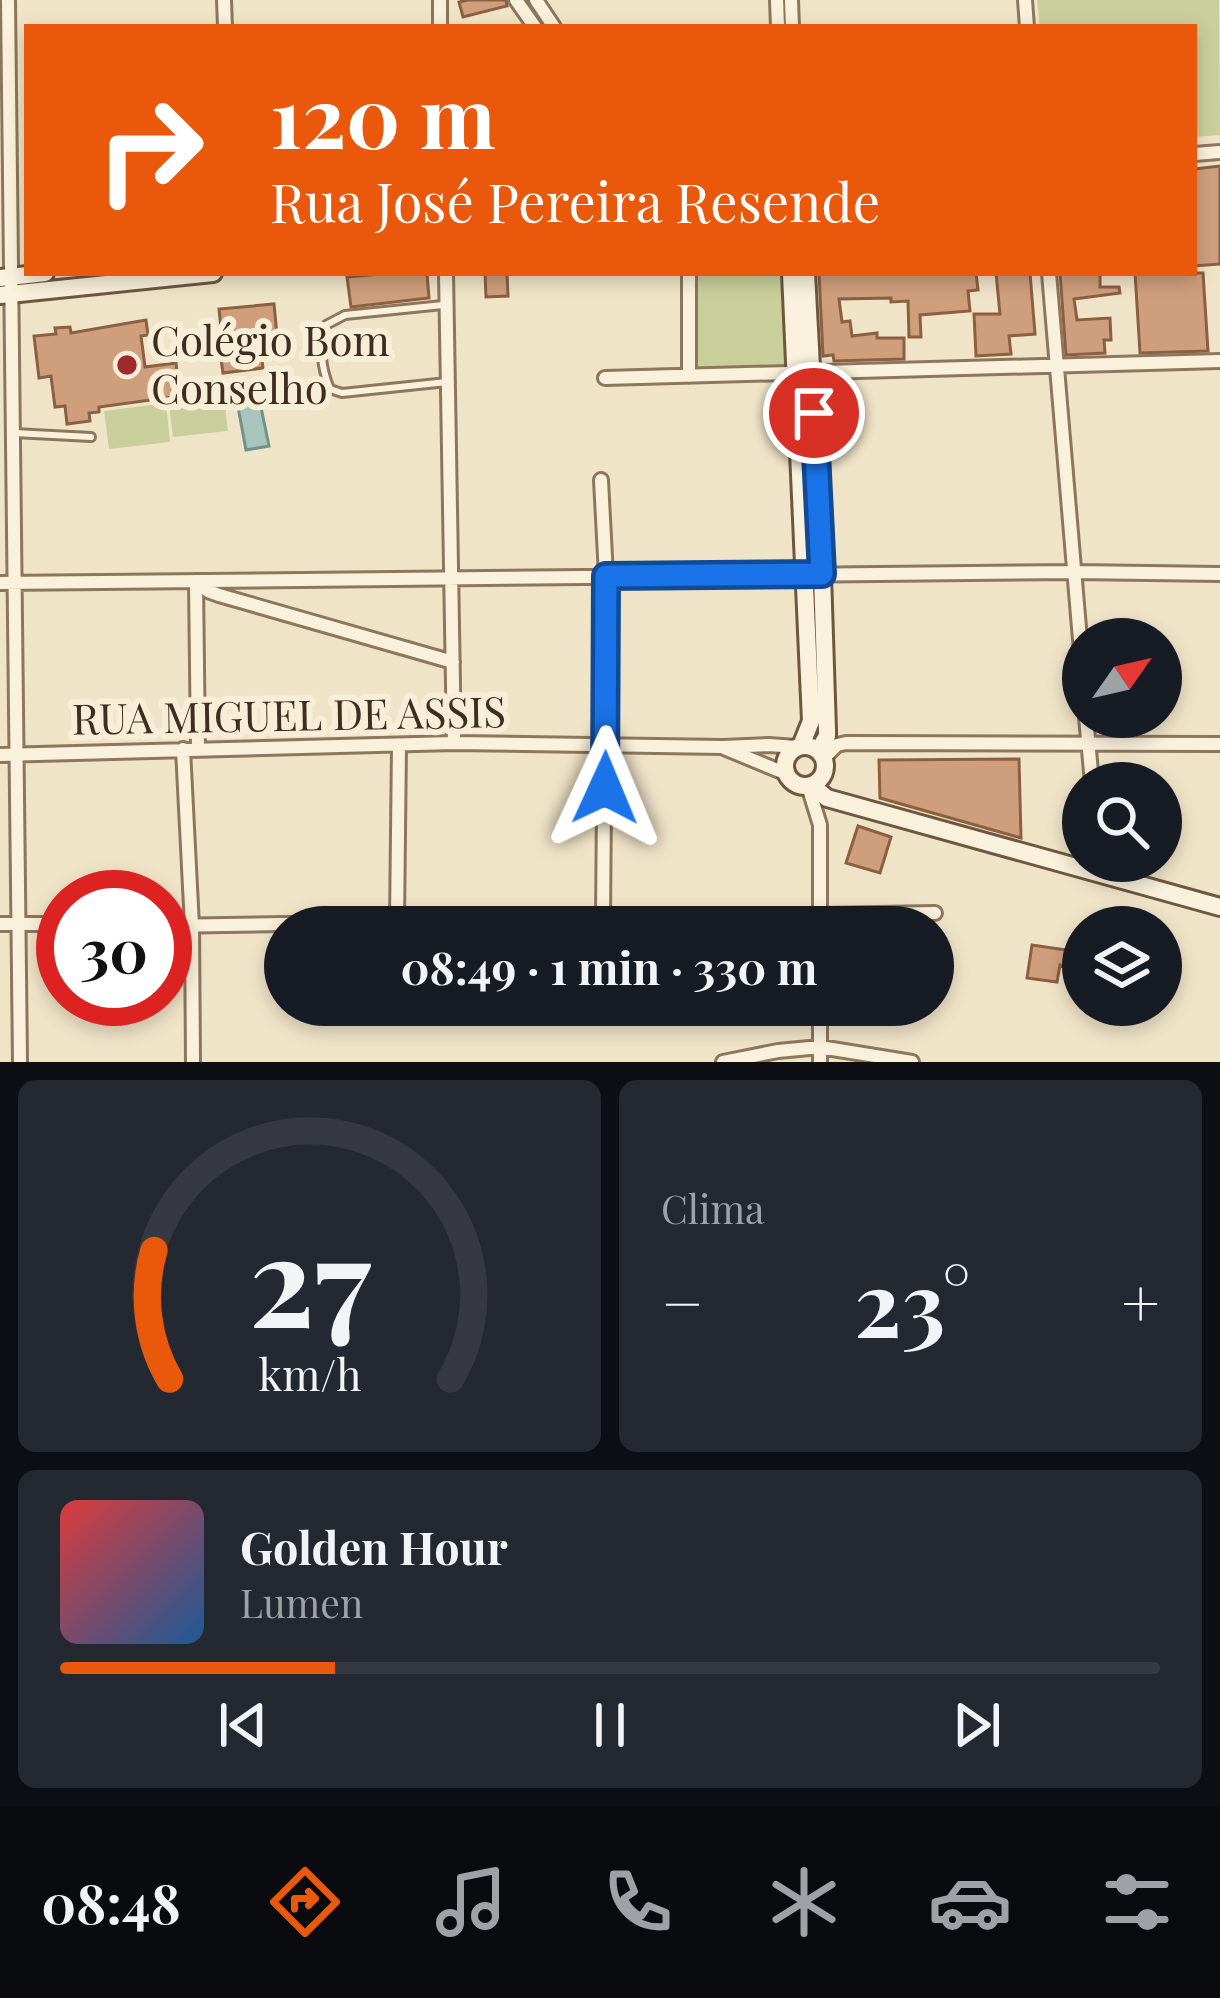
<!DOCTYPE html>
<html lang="pt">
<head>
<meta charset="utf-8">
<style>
	:root { --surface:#171b24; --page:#242831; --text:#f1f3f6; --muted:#9ea1a6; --line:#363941; --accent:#ea580c }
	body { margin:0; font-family:"Playfair Display",serif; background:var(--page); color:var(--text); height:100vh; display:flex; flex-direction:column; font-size:45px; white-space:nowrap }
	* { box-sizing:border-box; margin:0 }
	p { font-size:39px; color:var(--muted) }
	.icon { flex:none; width:66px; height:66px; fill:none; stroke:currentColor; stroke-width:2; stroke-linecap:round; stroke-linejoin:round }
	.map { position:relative; height:1062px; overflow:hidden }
	.sheet { display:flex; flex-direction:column; gap:18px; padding:18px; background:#0d0f14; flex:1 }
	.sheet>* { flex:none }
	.hud { position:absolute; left:24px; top:24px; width:1173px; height:252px; border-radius:0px; box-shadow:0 6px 18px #0003; background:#ea580c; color:#fff; overflow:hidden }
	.needle { width:78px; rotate:56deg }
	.tools { position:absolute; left:1062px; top:618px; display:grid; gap:24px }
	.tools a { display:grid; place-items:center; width:120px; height:120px; border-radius:50%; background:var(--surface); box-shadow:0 6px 18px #0003; font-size:60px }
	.speed { position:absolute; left:36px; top:870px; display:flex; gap:24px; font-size:60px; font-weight:700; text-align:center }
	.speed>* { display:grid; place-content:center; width:156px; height:156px; border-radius:50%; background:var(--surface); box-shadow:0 6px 18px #0003; line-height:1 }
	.speed .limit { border:18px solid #d22; background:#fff; color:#111 }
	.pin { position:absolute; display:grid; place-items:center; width:102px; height:102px; color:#fff; margin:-51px; border:6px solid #fff; border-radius:50%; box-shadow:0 3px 12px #0007 }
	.me { position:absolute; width:132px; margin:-66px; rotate:1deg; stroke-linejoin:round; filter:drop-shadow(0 0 9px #0008) }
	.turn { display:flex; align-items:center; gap:42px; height:252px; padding:0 48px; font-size:54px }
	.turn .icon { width:156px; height:156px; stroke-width:2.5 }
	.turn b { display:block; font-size:84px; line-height:102px }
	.big { font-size:90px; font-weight:700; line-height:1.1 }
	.sheet .card { flex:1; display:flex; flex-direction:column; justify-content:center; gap:18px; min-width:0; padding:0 42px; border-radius:18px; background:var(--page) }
	.sheet .dial { align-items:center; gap:0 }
	.dial svg { height:312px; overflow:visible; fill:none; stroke:var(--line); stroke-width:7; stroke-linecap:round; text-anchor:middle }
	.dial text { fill:var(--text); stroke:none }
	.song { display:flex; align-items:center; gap:36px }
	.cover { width:144px; height:144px; border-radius:18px; background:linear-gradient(135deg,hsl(0 70% 55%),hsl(210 70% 35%)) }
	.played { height:12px; border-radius:6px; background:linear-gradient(90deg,var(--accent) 25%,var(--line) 25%) }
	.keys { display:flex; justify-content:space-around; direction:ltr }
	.heat { display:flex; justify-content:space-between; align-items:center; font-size:66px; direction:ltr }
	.sheet .tiles { flex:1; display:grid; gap:18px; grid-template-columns:1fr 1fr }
	.card:last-child { grid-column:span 2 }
	.trip { position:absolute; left:264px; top:906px; width:690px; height:120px; border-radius:60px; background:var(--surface); box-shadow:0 6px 18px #0003; font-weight:700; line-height:120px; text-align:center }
	.tabs { display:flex; height:192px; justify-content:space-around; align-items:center; background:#090b0e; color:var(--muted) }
	.tabs .icon { width:84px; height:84px }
	.tabs .selected { color:var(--accent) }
	.tabs b { font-size:54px; color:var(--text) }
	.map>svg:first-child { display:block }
	.green { fill:#c9cf9b }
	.water { fill:#a9c4bc; stroke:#6f938a; stroke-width:3 }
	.building { fill:#cf9f7d; stroke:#8d5f41; stroke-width:3 }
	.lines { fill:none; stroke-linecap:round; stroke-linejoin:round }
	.service-casing { stroke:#8d765c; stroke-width:12 }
	.minor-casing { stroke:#8d765c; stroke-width:18 }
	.secondary-casing { stroke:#6f573f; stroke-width:22 }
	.service { stroke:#faf1dc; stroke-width:6 }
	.minor { stroke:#faf1dc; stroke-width:12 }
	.secondary { stroke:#faf1dc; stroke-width:16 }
	.route-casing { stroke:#114b97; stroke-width:30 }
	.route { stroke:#1a73e8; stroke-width:21 }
	.poi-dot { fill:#9e2a2b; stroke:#f7eed8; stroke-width:4.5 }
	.labels { text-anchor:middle; stroke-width:12; stroke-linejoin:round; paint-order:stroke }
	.poi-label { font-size:42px; fill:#3d2e20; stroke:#f7eed8; text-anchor:start }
	.street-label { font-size:42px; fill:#3d2e20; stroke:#f7eed8 }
</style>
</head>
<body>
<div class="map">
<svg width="1220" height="1062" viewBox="0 0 1220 1062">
	<rect width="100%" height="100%" fill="#f0e4c8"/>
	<path class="green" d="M 1037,0 L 1219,0 L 1220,135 L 1194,137 L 1194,27 L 1040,27 Z
		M 689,273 L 784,273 L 787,366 L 692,368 Z
		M 224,398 L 228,431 L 173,437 L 169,405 Z
		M 166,403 L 170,442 L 109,449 L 104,411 Z"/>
	<path class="water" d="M 258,393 L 269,446 L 246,450 L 236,396 Z"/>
	<path class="building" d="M 468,0 L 506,0 L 507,6 L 463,17 L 459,2 Z
		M 1220,166 L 1220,264 L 1194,266 L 1194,169 Z
		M 392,273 L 427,273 L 429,298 L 351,307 L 347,277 Z
		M 485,273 L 507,273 L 508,296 L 486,297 Z
		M 819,273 L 976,273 L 978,290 L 968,291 L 970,311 L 920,315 L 921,337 L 909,337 L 908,301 L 891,302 L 891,298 L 839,299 L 842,322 L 850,321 L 852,336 L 877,333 L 877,338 L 904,338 L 904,359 L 834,361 L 833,355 L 823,356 Z
		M 996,273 L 1030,273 L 1035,334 L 1009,336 L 1011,354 L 976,356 L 974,314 L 1000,314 Z
		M 1060,273 L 1100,273 L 1100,287 L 1119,287 L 1120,293 L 1074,299 L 1077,320 L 1110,318 L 1111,340 L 1104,340 L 1105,353 L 1066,355 Z
		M 1135,273 L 1203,273 L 1208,351 L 1140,353 Z
		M 274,304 L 277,335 L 259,337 L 263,368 L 223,373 L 218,338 L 222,337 L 219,309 Z
		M 146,320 L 148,335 L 141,336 L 145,367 L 176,363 L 180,396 L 99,407 L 99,412 L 89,413 L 90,421 L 67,424 L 65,406 L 55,407 L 51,376 L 39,378 L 34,336 L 56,334 L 55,328 L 70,327 L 71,333 Z
		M 1019,759 L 1021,838 L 880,798 L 879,760 Z
		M 858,826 L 891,837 L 880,873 L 846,863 Z
		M 1032,945 L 1066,950 L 1065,953 L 1083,963 L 1083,978 L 1060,965 L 1057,982 L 1027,978 Z"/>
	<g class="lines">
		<g class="service-casing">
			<path id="service" d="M 443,305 L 345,315 L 326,325 C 319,348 321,367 330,389 L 342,393 L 447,382
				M 14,433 L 91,437"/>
		</g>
		<g class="minor-casing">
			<path id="minor" d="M 8,0 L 20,1062
				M 224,0 L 225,27
				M 440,0 L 440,27
				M 516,0 L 535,27
				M 536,0 L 554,27
				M 777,0 L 778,27
				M 791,0 L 792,27
				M 1025,0 L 1027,27
				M 1194,154 L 1220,152
				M 446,273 L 454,743
				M 1049,273 L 1083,675
				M 689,376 L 689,273
				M 605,378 L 1220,361
				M 601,480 L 606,576 L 603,918
				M 196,581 L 208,591 L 219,595 L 453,662
				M 196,582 L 198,749
				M 0,583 L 1075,572 L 1220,574
				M 1086,717 L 1092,783
				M 724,748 L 787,774
				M 183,749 L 192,926 L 193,1062
				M 0,755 L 454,743 L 723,747 L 769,745 L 796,747
				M 824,758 L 837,745 L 846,743 L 1220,744
				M 808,786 L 820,825 L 820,927
				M 397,922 L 399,745
				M 0,924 L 63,924
				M 165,926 L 935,913
				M 820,1005 L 820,1062
				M 723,1062 L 778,1051 L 820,1047 L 912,1062"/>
		</g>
		<g class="secondary-casing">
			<path id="secondary" d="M 791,273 L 811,721 L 801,746
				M 806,273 L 822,574 L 827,730 L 827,736 L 818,751
				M 0,278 L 45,273
				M 0,295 L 213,273
				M785 766a20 20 0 1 1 40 0a20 20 0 1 1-40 0Z
				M 811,785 L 827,798 L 1220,907"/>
		</g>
		<use href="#service" class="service"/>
		<use href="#minor" class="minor"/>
		<use href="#secondary" class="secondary"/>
	</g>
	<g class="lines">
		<g class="route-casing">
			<path id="route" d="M 605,788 L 606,576 L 822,574 L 814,413"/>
		</g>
		<use href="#route" class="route"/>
	</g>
	<circle class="poi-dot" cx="127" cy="365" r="12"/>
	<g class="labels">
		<g class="poi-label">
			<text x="151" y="356">Colégio Bom<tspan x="151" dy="48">Conselho</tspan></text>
		</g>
		<g class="street-label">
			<text transform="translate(289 716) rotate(-1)" y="15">RUA MIGUEL DE ASSIS</text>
		</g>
	</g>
</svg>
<div class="tools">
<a><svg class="needle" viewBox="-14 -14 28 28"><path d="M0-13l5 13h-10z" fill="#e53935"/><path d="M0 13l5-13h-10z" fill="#9ea1a6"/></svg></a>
<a><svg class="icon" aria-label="search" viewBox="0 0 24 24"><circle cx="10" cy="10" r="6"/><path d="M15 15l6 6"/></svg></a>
<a><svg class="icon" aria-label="layers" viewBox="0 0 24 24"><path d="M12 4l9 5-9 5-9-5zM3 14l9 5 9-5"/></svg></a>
</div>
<div class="speed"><div class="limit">30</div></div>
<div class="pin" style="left:814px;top:413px;background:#d93025"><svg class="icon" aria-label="arrive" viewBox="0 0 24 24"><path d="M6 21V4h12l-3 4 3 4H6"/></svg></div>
<svg class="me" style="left:605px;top:788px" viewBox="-20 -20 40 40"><path d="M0-17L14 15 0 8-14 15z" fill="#1a73e8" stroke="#fff" stroke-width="4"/></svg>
<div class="trip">08:49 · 1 min · 330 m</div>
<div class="hud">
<div class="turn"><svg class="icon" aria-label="right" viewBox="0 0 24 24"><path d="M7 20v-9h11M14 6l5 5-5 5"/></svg><div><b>120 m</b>Rua José Pereira Resende</div></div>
</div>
</div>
<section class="sheet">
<div class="tiles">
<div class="card dial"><svg viewBox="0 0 100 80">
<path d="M14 69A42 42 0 1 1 86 69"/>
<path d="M14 69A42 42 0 0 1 10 36" stroke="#ea580c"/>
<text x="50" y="56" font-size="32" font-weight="700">27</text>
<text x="50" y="72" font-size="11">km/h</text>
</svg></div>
<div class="card"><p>Clima</p>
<div class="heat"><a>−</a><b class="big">23°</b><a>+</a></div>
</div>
<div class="card">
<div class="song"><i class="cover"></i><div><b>Golden Hour</b><p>Lumen</p></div></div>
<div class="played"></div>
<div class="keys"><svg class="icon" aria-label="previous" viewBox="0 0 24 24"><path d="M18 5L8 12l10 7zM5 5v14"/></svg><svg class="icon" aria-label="pause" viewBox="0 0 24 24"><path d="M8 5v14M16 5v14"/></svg><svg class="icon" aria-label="next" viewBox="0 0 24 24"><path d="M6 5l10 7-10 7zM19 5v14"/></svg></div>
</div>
</div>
</section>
<nav class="tabs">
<b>08:48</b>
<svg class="icon selected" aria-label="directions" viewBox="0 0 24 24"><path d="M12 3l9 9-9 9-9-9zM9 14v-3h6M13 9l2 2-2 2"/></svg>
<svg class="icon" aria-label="music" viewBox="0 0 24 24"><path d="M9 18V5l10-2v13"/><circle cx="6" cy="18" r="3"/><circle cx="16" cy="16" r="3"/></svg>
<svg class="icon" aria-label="phone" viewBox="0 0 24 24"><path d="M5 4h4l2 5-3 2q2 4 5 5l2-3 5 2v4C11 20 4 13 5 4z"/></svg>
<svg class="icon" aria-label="climate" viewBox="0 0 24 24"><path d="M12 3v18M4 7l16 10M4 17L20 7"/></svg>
<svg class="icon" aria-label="car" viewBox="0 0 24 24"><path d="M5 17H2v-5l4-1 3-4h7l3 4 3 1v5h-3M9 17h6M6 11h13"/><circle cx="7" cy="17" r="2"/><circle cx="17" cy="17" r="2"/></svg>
<svg class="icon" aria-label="filters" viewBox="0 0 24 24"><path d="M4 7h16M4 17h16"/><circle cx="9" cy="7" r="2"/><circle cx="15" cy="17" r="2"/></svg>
</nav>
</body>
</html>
